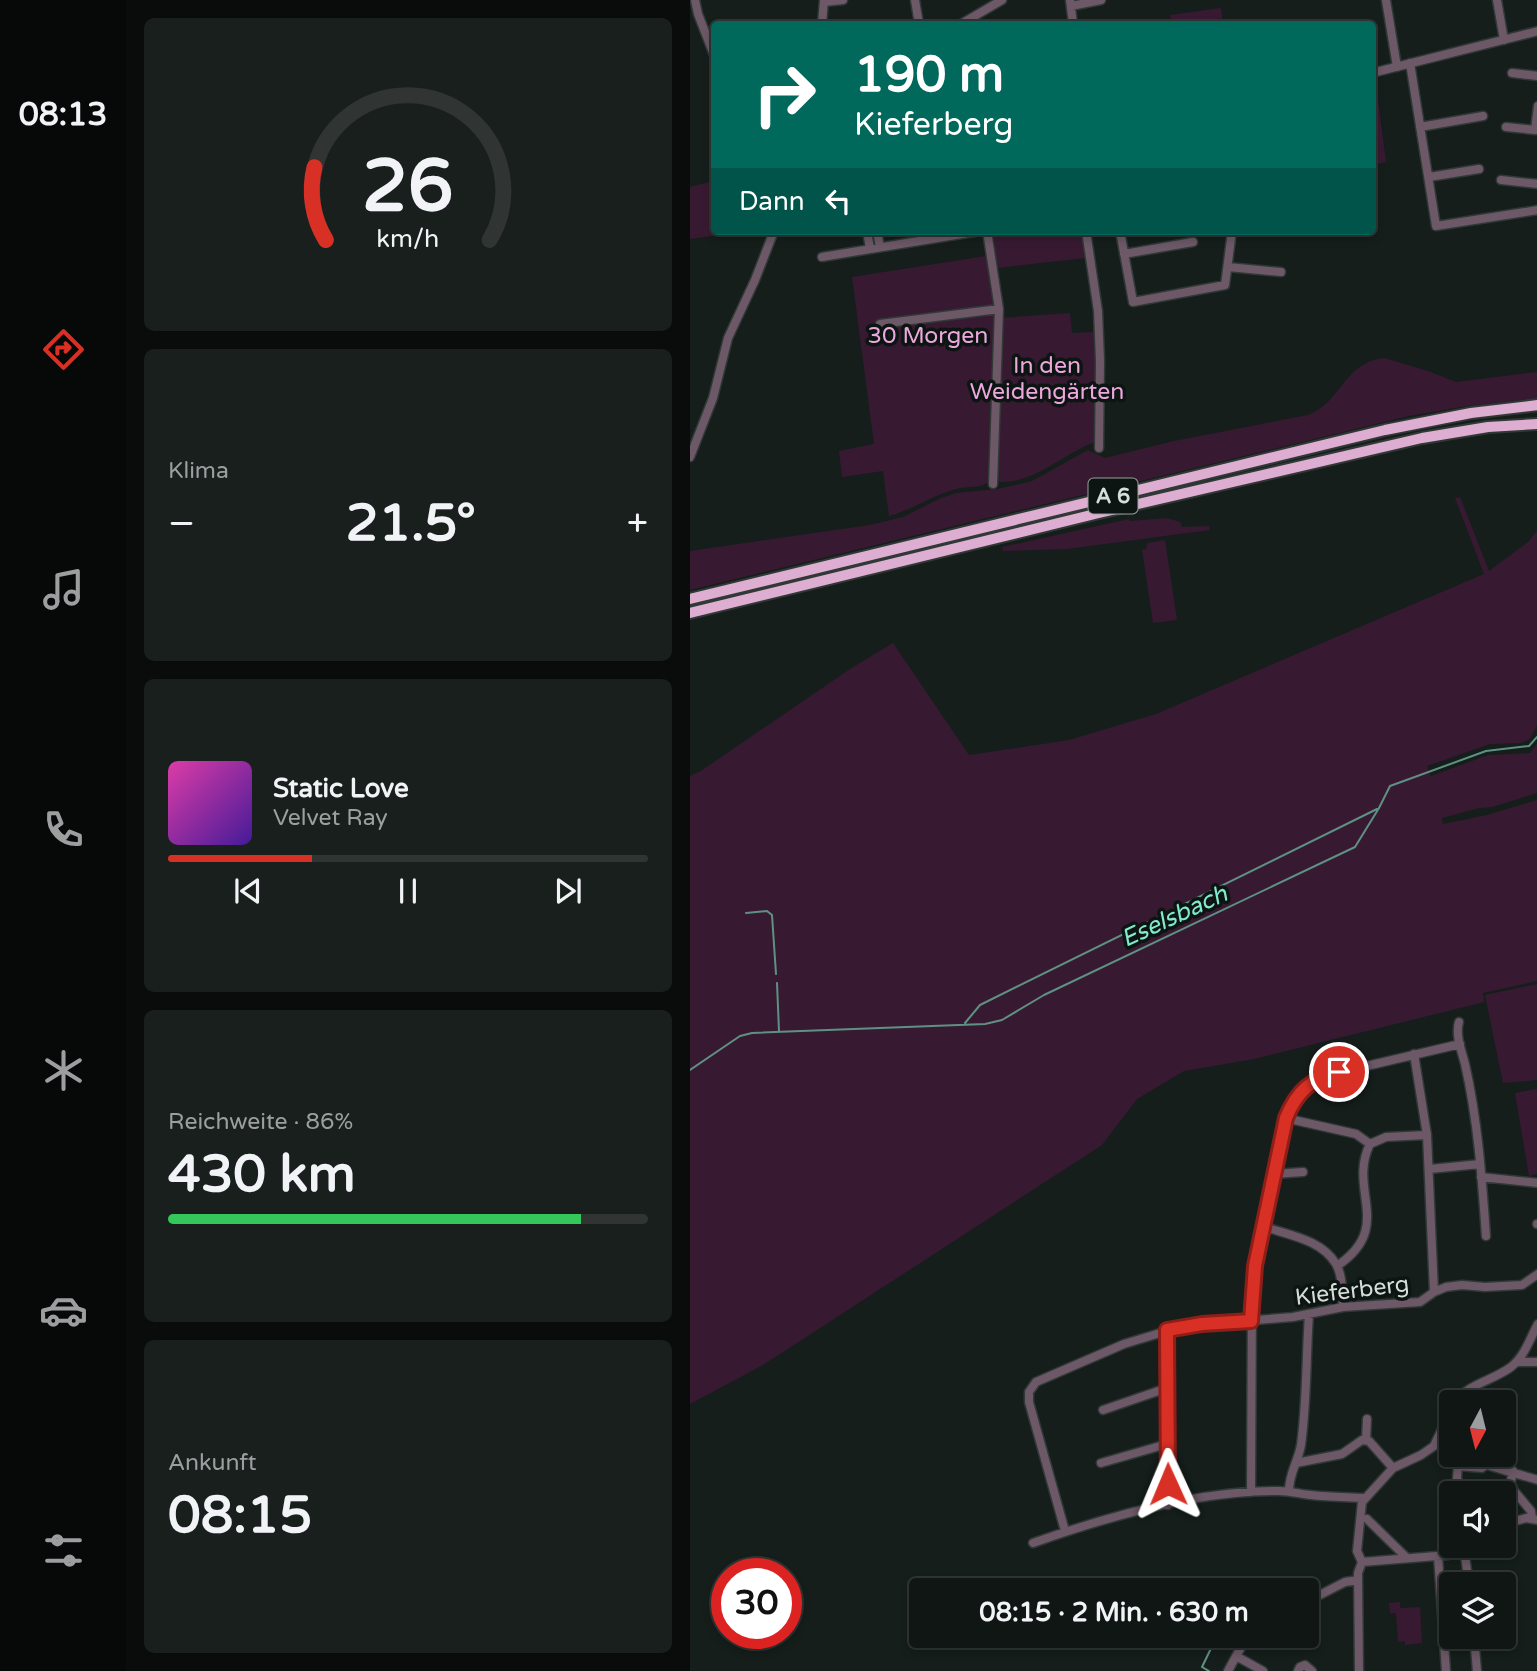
<!DOCTYPE html>
<html lang="de">
<head>
<meta charset="utf-8">
<style>
	:root { --surface:#101614; --page:#191f1d; --text:#f1f3f6; --muted:#9c9fa0; --line:#303534; --accent:#d93025 }
	body { margin:0; font-family:"Varela Round",sans-serif; background:var(--page); color:var(--text); height:100vh; display:flex; flex-direction:column; font-size:26px; white-space:nowrap }
	* { box-sizing:border-box; margin:0 }
	p { font-size:23px; color:var(--muted) }
	.icon { flex:none; width:38px; height:38px; fill:none; stroke:currentColor; stroke-width:2; stroke-linecap:round; stroke-linejoin:round }
	.map { position:relative; flex:1; overflow:hidden }
	.panel { display:flex; flex-direction:column; gap:18px; padding:18px; background:#090c0b; width:564px }
	.panel>* { flex:none }
	.hud { position:absolute; left:21px; top:21px; width:665px; height:214px; border-radius:7px; box-shadow:0 4px 10px #0003,0 0 0 2px var(--line); background:#00695c; color:#fff; overflow:hidden }
	.needle { width:46px; rotate:187deg }
	.controls { position:absolute; left:749px; top:1390px; display:grid; gap:14px }
	.controls a { display:grid; place-items:center; width:77px; height:77px; border-radius:7px; background:var(--surface); box-shadow:0 4px 10px #0003,0 0 0 2px var(--line); font-size:35px }
	.speed { position:absolute; left:21px; top:1558px; display:flex; gap:14px; font-size:35px; font-weight:700; text-align:center }
	.speed>* { display:grid; place-content:center; width:91px; height:91px; border-radius:50%; background:var(--surface); box-shadow:0 4px 10px #0003,0 0 0 2px var(--line); line-height:1 }
	.speed .limit { border:10px solid #d22; background:#fff; color:#111 }
	.pin { position:absolute; display:grid; place-items:center; width:60px; height:60px; color:#fff; margin:-30px; border:4px solid #fff; border-radius:50%; box-shadow:0 2px 7px #0007 }
	.me { position:absolute; width:77px; margin:-38px; rotate:359deg; stroke-linejoin:round; filter:drop-shadow(0 0 5px #0008) }
	.turn { display:flex; align-items:center; gap:24px; height:147px; padding:0 28px; font-size:32px }
	.turn .icon { width:91px; height:91px; stroke-width:2.5 }
	.turn b { display:block; font-size:49px; line-height:60px }
	.then { display:flex; align-items:center; height:66px; padding:0 28px; background:#0003; gap:14px; font-size:26px }
	.big { font-size:52px; font-weight:700; line-height:1.1 }
	.panel .card { flex:1; display:flex; flex-direction:column; justify-content:center; gap:10px; min-width:0; padding:0 24px; border-radius:10px; background:var(--page) }
	.panel .dial { align-items:center; gap:0 }
	.dial svg { height:182px; overflow:visible; fill:none; stroke:var(--line); stroke-width:7; stroke-linecap:round; text-anchor:middle }
	.dial text { fill:var(--text); stroke:none }
	.song { display:flex; align-items:center; gap:21px }
	.cover { width:84px; height:84px; border-radius:10px; background:linear-gradient(135deg,hsl(320 70% 55%),hsl(260 70% 35%)) }
	.played { height:7px; border-radius:4px; background:linear-gradient(90deg,var(--accent) 30%,var(--line) 30%) }
	.keys { display:flex; justify-content:space-around; direction:ltr }
	.heat { display:flex; justify-content:space-between; align-items:center; font-size:38px; direction:ltr }
	.charge { height:10px; border-radius:5px; background:linear-gradient(90deg,#34c759 86%,var(--line) 0) }
	.trip { position:absolute; left:219px; top:1578px; width:410px; height:70px; border-radius:7px; background:var(--surface); box-shadow:0 4px 10px #0003,0 0 0 2px var(--line); font-weight:700; line-height:70px; text-align:center }
	main { display:flex; flex:1; min-height:0 }
	.tab-bar { display:flex; flex-direction:column; width:126px; justify-content:space-around; align-items:center; background:#060908; color:var(--muted) }
	.tab-bar .icon { width:49px; height:49px }
	.tab-bar .selected { color:var(--accent) }
	.tab-bar b { font-size:32px; color:var(--text) }
	.map>svg:first-child { display:block }
	.green { fill:#371a31 }
	.lines { fill:none; stroke-linecap:round; stroke-linejoin:round }
	.stream { stroke:#5e9184; stroke-width:2 }
	.minor-casing { stroke:#303936; stroke-width:11 }
	.highway-casing { stroke:#303936; stroke-width:14 }
	.minor { stroke:#6c5867; stroke-width:8 }
	.highway { stroke:#deadd2; stroke-width:10 }
	.route-casing { stroke:#8d1f18; stroke-width:18 }
	.route { stroke:#d93025; stroke-width:12 }
	.labels { text-anchor:middle; stroke-width:7; stroke-linejoin:round; paint-order:stroke }
	.shield { fill:#0c1512; stroke:#99a19f; stroke-width:2 }
	.shield-label { font-size:21px; font-weight:bold; fill:#d6dddb }
	.park-label { font-size:23px; fill:#eca7dd; stroke:#0c1512 }
	.street-label { font-size:23px; fill:#d6dddb; stroke:#0c1512 }
	.water-label { font-size:24px; font-style:italic; fill:#82eace; stroke:#0c1512 }
</style>
</head>
<body>
<main>
<nav class="tab-bar">
<b>08:13</b>
<svg class="icon selected" aria-label="directions" viewBox="0 0 24 24"><path d="M12 3l9 9-9 9-9-9zM9 14v-3h6M13 9l2 2-2 2"/></svg>
<svg class="icon" aria-label="music" viewBox="0 0 24 24"><path d="M9 18V5l10-2v13"/><circle cx="6" cy="18" r="3"/><circle cx="16" cy="16" r="3"/></svg>
<svg class="icon" aria-label="phone" viewBox="0 0 24 24"><path d="M5 4h4l2 5-3 2q2 4 5 5l2-3 5 2v4C11 20 4 13 5 4z"/></svg>
<svg class="icon" aria-label="climate" viewBox="0 0 24 24"><path d="M12 3v18M4 7l16 10M4 17L20 7"/></svg>
<svg class="icon" aria-label="car" viewBox="0 0 24 24"><path d="M5 17H2v-5l4-1 3-4h7l3 4 3 1v5h-3M9 17h6M6 11h13"/><circle cx="7" cy="17" r="2"/><circle cx="17" cy="17" r="2"/></svg>
<svg class="icon" aria-label="filters" viewBox="0 0 24 24"><path d="M4 7h16M4 17h16"/><circle cx="9" cy="7" r="2"/><circle cx="15" cy="17" r="2"/></svg>
</nav>
<section class="panel">
<div class="card dial"><svg viewBox="0 0 100 80">
<path d="M14 69A42 42 0 1 1 86 69"/>
<path d="M14 69A42 42 0 0 1 9 37" stroke="#d93025"/>
<text x="50" y="56" font-size="32" font-weight="700">26</text>
<text x="50" y="72" font-size="11">km/h</text>
</svg></div>
<div class="card"><p>Klima</p>
<div class="heat"><a>−</a><b class="big">21.5°</b><a>+</a></div>
</div>
<div class="card">
<div class="song"><i class="cover"></i><div><b>Static Love</b><p>Velvet Ray</p></div></div>
<div class="played"></div>
<div class="keys"><svg class="icon" aria-label="previous" viewBox="0 0 24 24"><path d="M18 5L8 12l10 7zM5 5v14"/></svg><svg class="icon" aria-label="pause" viewBox="0 0 24 24"><path d="M8 5v14M16 5v14"/></svg><svg class="icon" aria-label="next" viewBox="0 0 24 24"><path d="M6 5l10 7-10 7zM19 5v14"/></svg></div>
</div>
<div class="card"><p>Reichweite · 86%</p><b class="big">430 km</b><div class="charge"></div></div>
<div class="card"><p>Ankunft</p><b class="big">08:15</b></div>
</section>
<div class="map">
<svg width="848" height="1671" viewBox="0 0 848 1671">
	<rect width="100%" height="100%" fill="#151e1b"/>
	<path class="green" d="M 531,8 L 533,24 L 481,24 L 480,15 Z
		M 683,82 L 686,84 L 696,162 L 683,165 Z
		M 24,181 L 24,231 L 35,231 L 36,234 L 0,239 L 0,187 Z
		M 300,231 L 392,231 L 395,258 L 307,268 Z
		M 296,256 L 299,275 L 303,275 L 305,289 L 301,479 C 295,489 277,486 266,489 C 243,495 222,510 199,516 L 193,471 L 152,477 L 149,451 L 184,444 L 162,277 Z
		M 380,313 L 382,333 L 404,332 L 408,441 C 374,452 347,483 310,482 L 305,474 L 309,318 Z
		M 694,358 L 738,371 L 766,382 L 847,372 L 847,398 L 777,406 L 719,416 L 0,590 L 0,551 L 180,525 L 213,517 L 251,498 L 266,493 L 307,489 L 342,481 L 398,450 L 415,458 L 484,441 L 618,415 C 652,402 653,363 694,358 Z
		M 770,497 L 799,571 L 838,542 L 847,531 L 847,726 L 840,739 L 831,743 L 800,744 L 737,766 L 741,776 L 798,755 L 840,753 L 847,744 L 847,793 L 802,807 L 789,808 L 752,818 L 753,824 L 797,815 L 847,800 L 847,981 L 793,993 L 794,1002 L 564,1059 L 494,1071 L 447,1099 L 412,1145 L 73,1365 L 0,1404 L 0,776 L 11,771 L 160,669 L 203,643 L 279,755 L 379,740 L 466,714 L 794,574 L 765,498 Z
		M 477,518 L 490,522 L 492,527 L 519,526 L 520,530 L 377,549 L 313,551 L 312,547 L 439,519 L 440,521 Z
		M 475,540 L 487,620 L 463,623 L 452,549 L 456,549 L 457,543 Z
		M 847,984 L 847,1080 L 813,1083 L 795,995 Z
		M 847,1089 L 847,1174 L 839,1176 L 825,1093 Z
		M 710,1602 L 710,1608 L 730,1607 L 732,1643 L 715,1645 L 715,1641 L 708,1642 L 706,1613 L 700,1613 L 699,1603 Z"/>
	<g class="lines">
		<path class="stream" d="M 56,913 L 77,911 L 82,915 L 86,974
			M 87,983 L 89,1031
			M 275,1023 L 290,1005 L 687,809
			M 0,1070 L 50,1036 L 62,1033 L 295,1024 L 312,1020 L 354,995 L 665,847 L 689,808 L 700,786 L 796,751 L 839,746 L 848,736
			M 519,1671 L 512,1667 L 527,1636"/>
		<g class="minor-casing">
			<path id="minor" d="M 5,0 L 8,14 L 24,55
				M 225,0 L 229,24
				M 380,0 L 383,24
				M 696,0 L 707,67
				M 807,0 L 814,40
				M 134,2 L 153,0
				M 381,6 L 411,0
				M 132,24 L 134,0
				M 271,24 L 312,0
				M 720,63 L 746,226 L 848,210
				M 682,73 L 848,31
				M 822,73 L 848,76
				M 848,106 L 845,130 L 848,130
				M 730,127 L 793,116
				M 816,127 L 845,130
				M 739,177 L 789,169
				M 811,180 L 848,184
				M 177,231 L 180,249
				M 187,231 L 190,247
				M 297,231 L 309,309 L 303,484
				M 396,231 L 408,311 L 410,361 L 409,448
				M 430,231 L 443,302 L 535,285 L 542,231
				M 434,254 L 503,242
				M 132,257 L 290,231
				M 538,267 L 591,272
				M 190,324 L 309,309
				M 0,457 L 23,398 L 38,338 L 65,280 L 84,231
				M 769,1022 C 765,1035 772,1052 775,1064 C 788,1121 792,1179 796,1236
				M 724,1054 L 737,1135 L 744,1292
				M 595,1118 L 666,1134 L 680,1144 L 696,1137 L 737,1135
				M 740,1169 L 790,1164
				M 584,1174 L 613,1172
				M 791,1177 L 848,1183
				M 847,1224 L 848,1224
				M 575,1227 C 599,1235 632,1240 646,1264 C 653,1276 652,1294 653,1307
				M 647,1266 C 705,1227 657,1190 680,1144
				M 477,1330 L 478,1505
				M 827,1362 L 848,1362
				M 765,1402 C 778,1384 804,1380 821,1367 C 835,1356 840,1338 848,1324
				M 413,1410 L 477,1388
				M 676,1440 L 677,1419
				M 746,1442 L 763,1455 L 848,1480
				M 411,1463 L 477,1444
				M 606,1463 L 652,1454 L 672,1440 L 679,1441 L 703,1468
				M 823,1471 L 820,1486 L 841,1511 L 842,1518
				M 599,1491 C 599,1473 608,1462 611,1445 C 617,1402 616,1357 619,1314
				M 561,1492 L 562,1293 L 595,1118 C 603,1099 612,1088 630,1077 L 770,1044
				M 772,1493 L 767,1478 L 768,1466 L 792,1468 L 797,1464
				M 677,1519 L 717,1558
				M 814,1524 L 836,1518 L 848,1520
				M 375,1531 L 339,1402 L 339,1392 L 346,1382 L 434,1344 L 493,1326 L 603,1317 L 653,1307 L 730,1302 L 744,1292 L 756,1287 L 772,1285 L 795,1287 L 832,1285 L 848,1274
				M 343,1543 C 416,1517 511,1490 589,1491 C 600,1491 610,1494 621,1495 C 639,1497 656,1497 674,1498
				M 774,1549 L 779,1584
				M 748,1556 L 756,1671
				M 672,1562 L 667,1551 L 672,1502 L 703,1468 L 731,1455 L 744,1446 L 761,1410
				M 672,1562 L 759,1555 L 782,1545
				M 616,1602 L 655,1582 L 668,1580
				M 784,1636 L 787,1671
				M 546,1656 L 573,1671
				M 538,1671 L 555,1640 L 561,1636
				M 608,1671 L 610,1667 L 615,1665 L 622,1671
				M 669,1671 L 668,1573 L 672,1562"/>
		</g>
		<g class="highway-casing">
			<path id="highway" d="M 0,599 L 695,430 L 781,413 L 848,405
				M 0,613 L 409,513 L 732,438 L 798,427 L 848,424"/>
		</g>
		<use href="#minor" class="minor"/>
		<use href="#highway" class="highway"/>
	</g>
	<g class="lines">
		<g class="route-casing">
			<path id="route" d="M 478,1484 L 477,1330 L 512,1324 L 561,1321 L 565,1266 L 596,1118 C 607,1091 621,1079 649,1072"/>
		</g>
		<use href="#route" class="route"/>
	</g>
	<g class="labels">
		<rect class="shield" x="398.5" y="478.5" width="49" height="35" rx="5"/>
		<g class="shield-label">
			<text x="423" y="503">A 6</text>
		</g>
		<g class="park-label">
			<text x="238" y="343">30 Morgen</text>
			<text x="357" y="373">In den<tspan x="357" dy="26">Weidengärten</tspan></text>
		</g>
		<g class="street-label">
			<text transform="translate(662 1290) rotate(-7)" y="8">Kieferberg</text>
		</g>
		<g class="water-label">
			<text transform="translate(484 916) rotate(-25)" y="8">Eselsbach</text>
		</g>
	</g>
</svg>
<div class="controls">
<a><svg class="needle" viewBox="-14 -14 28 28"><path d="M0-13l5 13h-10z" fill="#e53935"/><path d="M0 13l5-13h-10z" fill="#9c9fa0"/></svg></a>
<a><svg class="icon" aria-label="sound" viewBox="0 0 24 24"><path d="M4 9h4l5-4v14l-5-4H4zM17 9q2 3 0 6"/></svg></a>
<a><svg class="icon" aria-label="layers" viewBox="0 0 24 24"><path d="M12 4l9 5-9 5-9-5zM3 14l9 5 9-5"/></svg></a>
</div>
<div class="speed"><div class="limit">30</div></div>
<div class="pin" style="left:649px;top:1072px;background:#d93025"><svg class="icon" aria-label="arrive" viewBox="0 0 24 24"><path d="M6 21V4h12l-3 4 3 4H6"/></svg></div>
<svg class="me" style="left:478px;top:1484px" viewBox="-20 -20 40 40"><path d="M0-17L14 15 0 8-14 15z" fill="#d93025" stroke="#fff" stroke-width="4"/></svg>
<div class="trip">08:15 · 2 Min. · 630 m</div>
<div class="hud">
<div class="turn"><svg class="icon" aria-label="right" viewBox="0 0 24 24"><path d="M7 20v-9h11M14 6l5 5-5 5"/></svg><div><b>190 m</b>Kieferberg</div></div>
<div class="then">Dann<svg class="icon" aria-label="left" viewBox="0 0 24 24"><path d="M17 20v-9H6M10 6l-5 5 5 5"/></svg></div>
</div>
</div>
</main>
</body>
</html>
